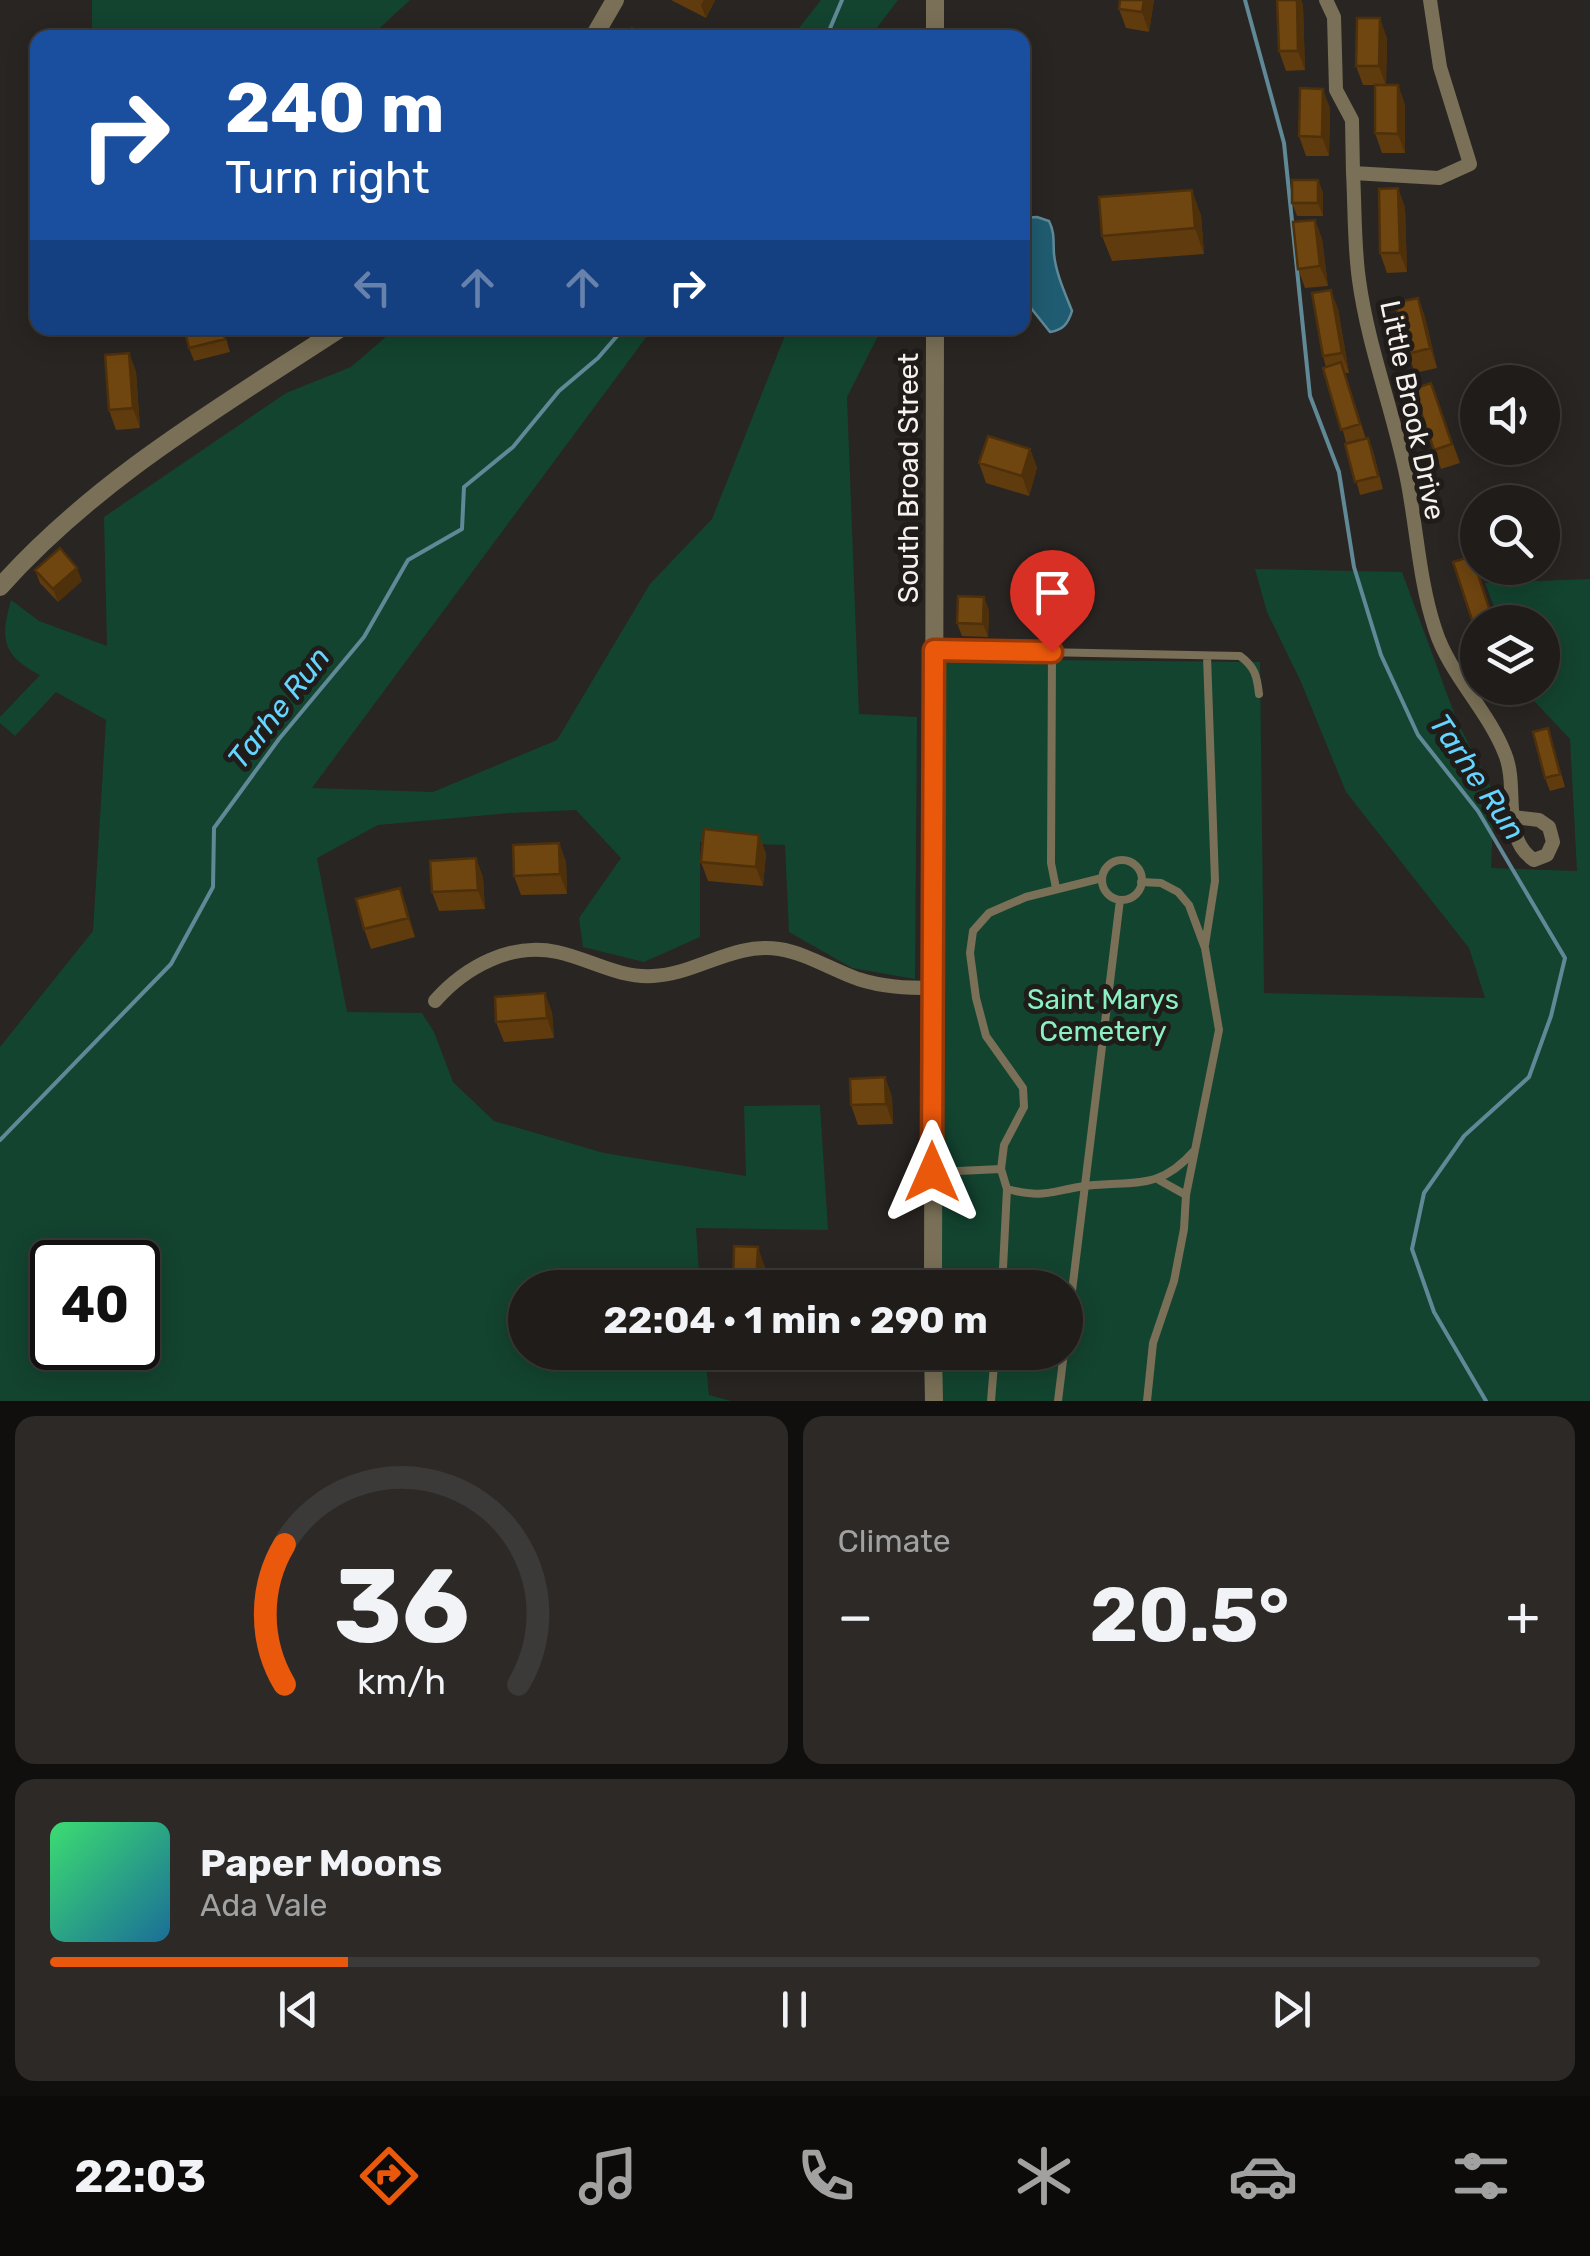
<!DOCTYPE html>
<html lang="en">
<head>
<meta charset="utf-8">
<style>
	:root { --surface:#1f1c1a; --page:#2c2927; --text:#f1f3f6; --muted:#a1a1a2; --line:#3c3a39; --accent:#ea580c }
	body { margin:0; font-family:Rubik,sans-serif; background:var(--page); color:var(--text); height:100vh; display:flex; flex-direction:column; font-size:38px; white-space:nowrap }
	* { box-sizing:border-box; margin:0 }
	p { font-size:32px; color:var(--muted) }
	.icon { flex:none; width:55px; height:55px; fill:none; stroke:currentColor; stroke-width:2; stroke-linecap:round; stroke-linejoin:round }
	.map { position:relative; height:1401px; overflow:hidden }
	.side { display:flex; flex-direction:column; gap:15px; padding:15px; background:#110f0e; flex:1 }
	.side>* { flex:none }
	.banner { position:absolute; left:30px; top:30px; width:1000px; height:305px; border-radius:20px; box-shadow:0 5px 25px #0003,0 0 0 2px var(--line); background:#1a4fa0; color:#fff; overflow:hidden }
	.fabs { position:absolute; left:1460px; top:365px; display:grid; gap:20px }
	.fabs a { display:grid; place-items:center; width:100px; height:100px; border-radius:50%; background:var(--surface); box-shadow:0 5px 25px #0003,0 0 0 2px var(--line); font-size:50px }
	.speed { position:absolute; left:30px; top:1240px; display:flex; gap:20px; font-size:50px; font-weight:700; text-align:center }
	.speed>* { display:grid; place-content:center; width:130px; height:130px; border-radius:50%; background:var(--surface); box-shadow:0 5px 25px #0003,0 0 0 2px var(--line); line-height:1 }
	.speed .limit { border:5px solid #111; border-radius:15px; background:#fff; color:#111 }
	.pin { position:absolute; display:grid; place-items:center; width:85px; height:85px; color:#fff; margin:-102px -42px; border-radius:50% 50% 50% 0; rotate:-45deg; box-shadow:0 0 10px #0007 }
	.pin .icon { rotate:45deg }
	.me { position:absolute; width:110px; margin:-55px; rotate:0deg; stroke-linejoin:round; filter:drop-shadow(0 0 8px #0008) }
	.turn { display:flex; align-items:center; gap:35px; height:210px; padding:0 30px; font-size:45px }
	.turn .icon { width:130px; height:130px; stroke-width:2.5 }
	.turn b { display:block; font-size:70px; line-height:85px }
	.lanes { display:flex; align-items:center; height:95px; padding:0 30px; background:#0003; justify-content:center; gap:50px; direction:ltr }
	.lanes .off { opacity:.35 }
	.big { font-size:75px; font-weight:700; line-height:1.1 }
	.side .tile { flex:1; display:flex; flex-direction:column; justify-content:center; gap:15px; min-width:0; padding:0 35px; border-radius:20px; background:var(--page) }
	.side .dial { align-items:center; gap:0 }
	.dial svg { height:260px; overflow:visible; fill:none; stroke:var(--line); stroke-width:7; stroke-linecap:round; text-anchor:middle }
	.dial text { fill:var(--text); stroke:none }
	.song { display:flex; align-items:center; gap:30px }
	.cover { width:120px; height:120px; border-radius:15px; background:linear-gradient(135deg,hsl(140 70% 55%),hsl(200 70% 35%)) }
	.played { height:10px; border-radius:5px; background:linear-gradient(90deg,var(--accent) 20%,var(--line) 20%) }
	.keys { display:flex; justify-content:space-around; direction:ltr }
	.heat { display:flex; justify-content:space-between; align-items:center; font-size:55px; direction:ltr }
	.side .tiles { flex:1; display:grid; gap:15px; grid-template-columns:1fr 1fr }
	.tile:last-child { grid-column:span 2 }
	.trip { position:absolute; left:508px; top:1270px; width:575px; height:100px; border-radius:50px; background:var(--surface); box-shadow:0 5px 25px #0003,0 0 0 2px var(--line); font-weight:700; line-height:100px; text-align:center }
	.dock { display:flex; height:160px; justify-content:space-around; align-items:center; background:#0c0b0a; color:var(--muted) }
	.dock .icon { width:70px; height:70px }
	.dock .current { color:var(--accent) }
	.dock b { font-size:45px; color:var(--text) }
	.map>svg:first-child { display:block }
	.green { fill:#134430; fill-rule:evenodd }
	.water { fill:#205c71; stroke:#608997; stroke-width:2.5 }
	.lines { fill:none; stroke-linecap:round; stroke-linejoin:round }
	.stream { stroke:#608997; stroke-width:4 }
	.service { stroke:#7a7057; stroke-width:8 }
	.minor { stroke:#7a7057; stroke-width:14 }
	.tertiary { stroke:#7a7057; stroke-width:18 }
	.wall { fill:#5f3b0e }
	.shaded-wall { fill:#4e300b }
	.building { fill:#6f4510; stroke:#4e300b; stroke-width:2.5 }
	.route-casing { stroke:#983908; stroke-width:25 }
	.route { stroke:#ea580c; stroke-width:18 }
	.labels { text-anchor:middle; stroke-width:10; stroke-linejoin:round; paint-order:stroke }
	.street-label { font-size:28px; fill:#f5f2f0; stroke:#1f1c19 }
	.park-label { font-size:28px; fill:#8bf1c2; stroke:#1f1c19 }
	.water-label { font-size:30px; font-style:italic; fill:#65d4fe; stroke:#1f1c19 }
</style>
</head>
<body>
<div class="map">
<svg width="1590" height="1401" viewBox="0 0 1590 1401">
	<rect width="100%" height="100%" fill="#292522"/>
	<path class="green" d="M 92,0 L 410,0 L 369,38 L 92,37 Z
		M 821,0 L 898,0 L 870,37 L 792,37 Z
		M 396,328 L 653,328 L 312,788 L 433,792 L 557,740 L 650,584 L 712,519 L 788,328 L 882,328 L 847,397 L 859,714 L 917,717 L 915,979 L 852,968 L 789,932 L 785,845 L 700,842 L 700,937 L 644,962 L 583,947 L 579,918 L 621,858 L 576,810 L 510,813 L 378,825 L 317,858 L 347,1012 L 422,1013 L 434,1032 L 453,1082 L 494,1121 L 604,1153 L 746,1176 L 744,1106 L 820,1105 L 828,1230 L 696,1228 L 700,1287 L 525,1288 L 525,1352 L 705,1353 L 709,1395 L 731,1401 L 0,1401 L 0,1047 L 93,931 L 106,720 L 56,692 L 15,736 L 0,723 L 0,717 L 40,675 C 2,655 0,639 11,600 L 39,621 L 107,646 L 104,517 L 286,393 L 351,367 ZM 52,1262 L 138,1262 L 138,1348 L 52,1348 Z
		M 1255,569 L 1402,572 L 1457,721 L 1494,793 L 1491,868 L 1577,871 L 1570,739 L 1535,702 L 1528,688 L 1542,688 L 1542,622 L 1500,622 L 1485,583 L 1590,579 L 1590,1401 L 940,1401 L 940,1353 L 1065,1352 L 1065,1288 L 940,1287 L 944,659 L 1260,662 L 1264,993 L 1485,998 L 1469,948 L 1346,792 L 1301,682 L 1267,612 Z"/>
	<path class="water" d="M 1037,217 L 1049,221 C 1055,233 1053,241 1054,254 C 1056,274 1065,293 1072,311 C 1068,324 1063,330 1050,332 L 1023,298 L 1023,218 Z"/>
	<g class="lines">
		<path class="stream" d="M 1245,0 L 1284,143 L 1310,396 L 1339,472 L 1354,567 L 1381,655 L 1418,735 L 1478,811 L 1565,958 L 1551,1016 L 1529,1077 L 1464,1136 L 1424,1193 L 1412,1249 L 1434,1312 L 1486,1401
			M 826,38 L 842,0
			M 0,1140 L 171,964 L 213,887 L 214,828 L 279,739 L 364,637 L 408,560 L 462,529 L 464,487 L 513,447 L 559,391 L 598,358 L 617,336 L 615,328"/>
		<path class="service" d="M 935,650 L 1240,656 C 1255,667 1257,676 1259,694
			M 1052,652 L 1051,863 L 1056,888
			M1102 880a20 20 0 1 1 40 0a20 20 0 1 1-40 0Z
			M 1141,882 L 1161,883 L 1178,892 L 1189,905 L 1205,948 L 1219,1030 L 1186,1195 L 1184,1229 L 1174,1281 L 1153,1343 L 1147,1401
			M 1205,945 L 1215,881 L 1207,656
			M 936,1172 L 1001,1169
			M 1159,1180 L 1186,1195
			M 1007,1189 C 1044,1199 1050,1191 1085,1186 C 1133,1180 1158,1192 1194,1151
			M 1002,1288 L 1007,1189 L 1001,1169 L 1004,1145 L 1024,1107 L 1023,1088 L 986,1036 L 976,998 L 970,953 L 973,931 L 989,913 L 1026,897 L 1102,878
			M 1065,1348 L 1120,900
			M 991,1401 L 995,1352
			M 1058,1401 L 1064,1352"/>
		<path class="minor" d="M 1326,0 L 1334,17 L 1336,90 L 1352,120 L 1353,173
			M 1430,0 L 1440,67 L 1470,164 L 1439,178 L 1353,173 C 1355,208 1354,245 1359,280 C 1368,347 1394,413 1407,479 C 1417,529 1419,580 1435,629 C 1449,674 1488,710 1505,754 C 1519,787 1500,838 1534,860 L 1547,855 L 1553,842 L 1549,827 L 1539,820 L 1513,817
			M 435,1001 C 465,967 511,942 557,952 C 590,959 618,978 653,976 C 697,974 733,942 779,949 C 806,953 832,970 858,979 C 883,987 906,988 933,988"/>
		<path class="tertiary" d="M 935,0 L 935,38
			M 593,38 L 615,0
			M 0,587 C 96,479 222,406 341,328
			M 933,1288 L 935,328
			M 933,1352 L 934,1401"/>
	</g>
	<path class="wall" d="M 671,0 L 715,0 L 706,18 Z
		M 1154,0 L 1149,32 L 1126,28 L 1119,9 Z
		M 1277,0 L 1301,0 L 1303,6 L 1305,70 L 1286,71 L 1279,51 Z
		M 1387,38 L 1386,85 L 1398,85 L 1405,105 L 1405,153 L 1382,153 L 1375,133 L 1375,85 L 1363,85 L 1356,66 Z
		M 1330,108 L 1329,156 L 1306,156 L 1299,136 Z
		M 1318,180 L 1323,193 L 1323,216 L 1297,216 L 1292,203 Z
		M 1398,188 L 1405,208 L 1407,272 L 1387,273 L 1380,253 Z
		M 1201,215 L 1204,254 L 1112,261 L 1102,236 Z
		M 1315,220 L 1322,239 L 1328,286 L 1305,288 L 1298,269 Z
		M 1418,298 L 1425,317 L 1437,368 L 1415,373 L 1408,354 Z
		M 1338,309 L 1349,373 L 1345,373 L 1366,439 L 1373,451 L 1383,489 L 1360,495 L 1323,356 Z
		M 188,328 L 223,328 L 230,352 L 194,361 L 189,348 Z
		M 129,353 L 136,372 L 140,428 L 116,430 L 109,410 Z
		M 1431,383 L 1460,463 L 1441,469 L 1413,389 Z
		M 1030,449 L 1037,468 L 1029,496 L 986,483 L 979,463 Z
		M 1472,556 L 1494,622 L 1478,622 L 1478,635 L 1453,562 Z
		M 35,570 L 82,581 L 58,602 L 40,583 Z
		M 989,610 L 988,637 L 962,636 L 957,623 Z
		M 1552,741 L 1565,787 L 1550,791 L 1545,778 Z
		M 759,835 L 766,854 L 763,886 L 708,881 L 701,862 Z
		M 559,843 L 566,862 L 567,894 L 521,895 L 514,876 Z
		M 476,858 L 483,878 L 485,909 L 439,911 L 432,892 Z
		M 400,888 L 415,937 L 371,949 L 364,929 Z
		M 552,1012 L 554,1038 L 504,1042 L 496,1022 Z
		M 885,1077 L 892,1097 L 893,1124 L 858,1125 L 851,1105 Z"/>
	<path class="shaded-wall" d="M 704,0 L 715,0 L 706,18 L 701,5 Z
		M 1144,0 L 1154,0 L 1149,32 L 1142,12 Z
		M 1297,0 L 1301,0 L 1303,6 L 1305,70 L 1298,51 Z
		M 1380,18 L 1387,38 L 1386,86 L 1379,66 Z
		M 1398,85 L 1405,105 L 1405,153 L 1398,134 Z
		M 1323,89 L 1330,108 L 1329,156 L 1322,137 Z
		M 1318,180 L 1323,193 L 1323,216 L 1318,203 Z
		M 1398,188 L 1405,208 L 1407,272 L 1400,253 Z
		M 1192,190 L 1201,215 L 1204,254 L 1195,228 Z
		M 1315,220 L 1322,239 L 1328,286 L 1320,266 Z
		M 1331,290 L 1338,309 L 1349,373 L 1342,353 Z
		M 1418,298 L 1425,317 L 1437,368 L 1430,348 Z
		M 129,353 L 136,372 L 140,428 L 133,408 Z
		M 1030,449 L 1037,468 L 1029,496 L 1022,476 Z
		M 77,568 L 82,581 L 58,602 L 53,589 Z
		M 984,597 L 989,610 L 988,637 L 983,624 Z
		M 759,835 L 766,854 L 763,886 L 756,867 Z
		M 559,843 L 566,862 L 567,894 L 560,874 Z
		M 476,858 L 483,878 L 485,909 L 478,890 Z
		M 400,888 L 407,907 L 415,937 L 408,918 Z
		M 545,993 L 552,1012 L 554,1038 L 547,1018 Z
		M 885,1077 L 892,1097 L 893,1124 L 886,1104 Z
		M 758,1247 L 765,1267 L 764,1288 L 756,1288 Z"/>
	<path class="building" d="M 1120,0 L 1144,0 L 1142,12 L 1119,9 Z
		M 1277,0 L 1297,0 L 1298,51 L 1279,51 Z
		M 1357,18 L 1380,18 L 1379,66 L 1356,66 Z
		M 632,28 L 651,38 L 627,38 Z
		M 1375,85 L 1398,85 L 1398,134 L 1375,133 Z
		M 1300,88 L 1323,89 L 1322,137 L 1299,136 Z
		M 1292,180 L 1318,180 L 1318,203 L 1292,203 Z
		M 1398,188 L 1400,253 L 1380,253 L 1379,189 Z
		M 1192,190 L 1195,228 L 1102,236 L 1099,197 Z
		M 1315,220 L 1320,266 L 1298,269 L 1293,222 Z
		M 1331,290 L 1342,353 L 1323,356 L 1312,293 Z
		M 1418,298 L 1430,348 L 1408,354 L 1395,303 Z
		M 184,328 L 222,328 L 225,339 L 189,348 Z
		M 129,353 L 133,408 L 109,410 L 105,355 Z
		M 1341,362 L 1360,424 L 1341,430 L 1323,368 Z
		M 1431,383 L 1452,444 L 1434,450 L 1413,389 Z
		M 988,436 L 1030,449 L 1022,476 L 979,463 Z
		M 1368,438 L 1378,476 L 1355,482 L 1345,444 Z
		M 60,548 L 77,568 L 53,589 L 35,570 Z
		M 1472,556 L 1492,617 L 1473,623 L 1453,562 Z
		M 958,596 L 984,597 L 983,624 L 957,623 Z
		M 1548,728 L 1560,774 L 1545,778 L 1533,732 Z
		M 704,829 L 759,835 L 756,867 L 701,862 Z
		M 559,843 L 560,874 L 514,876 L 513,845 Z
		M 476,858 L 478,890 L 432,892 L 430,861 Z
		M 400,888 L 408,918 L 364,929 L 356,899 Z
		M 545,993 L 547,1018 L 496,1022 L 495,997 Z
		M 885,1077 L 886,1104 L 851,1105 L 850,1079 Z
		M 734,1246 L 758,1247 L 756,1288 L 733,1288 Z"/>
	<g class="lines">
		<g class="route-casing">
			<path id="route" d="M 932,1172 L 934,650 L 1052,652"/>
		</g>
		<use href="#route" class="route"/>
	</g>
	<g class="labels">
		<g class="street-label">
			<text transform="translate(1413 410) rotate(78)" y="10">Little Brook Drive</text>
			<text transform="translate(908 478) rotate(-90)" y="10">South Broad Street</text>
		</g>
		<g class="park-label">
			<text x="1103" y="1009">Saint Marys<tspan x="1103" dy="32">Cemetery</tspan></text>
		</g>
		<g class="water-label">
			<text transform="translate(279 708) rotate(-52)" y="10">Tarhe Run</text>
			<text transform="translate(1477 777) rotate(56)" y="10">Tarhe Run</text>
		</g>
	</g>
</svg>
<div class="fabs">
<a><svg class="icon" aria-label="sound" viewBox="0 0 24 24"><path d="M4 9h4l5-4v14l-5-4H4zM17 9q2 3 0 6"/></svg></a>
<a><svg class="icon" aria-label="search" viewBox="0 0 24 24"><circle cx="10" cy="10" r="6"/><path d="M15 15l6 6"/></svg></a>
<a><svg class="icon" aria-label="layers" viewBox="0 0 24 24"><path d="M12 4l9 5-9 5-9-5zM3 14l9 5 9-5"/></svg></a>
</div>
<div class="speed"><div class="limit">40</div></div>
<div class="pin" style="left:1052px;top:652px;background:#d93025"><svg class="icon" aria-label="arrive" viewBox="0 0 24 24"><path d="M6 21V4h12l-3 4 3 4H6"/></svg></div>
<svg class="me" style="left:932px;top:1172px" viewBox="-20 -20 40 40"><path d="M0-17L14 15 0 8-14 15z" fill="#ea580c" stroke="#fff" stroke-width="4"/></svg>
<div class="trip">22:04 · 1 min · 290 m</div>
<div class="banner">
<div class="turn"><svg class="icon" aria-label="right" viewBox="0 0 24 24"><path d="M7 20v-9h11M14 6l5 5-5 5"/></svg><div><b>240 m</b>Turn right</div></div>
<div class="lanes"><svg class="icon off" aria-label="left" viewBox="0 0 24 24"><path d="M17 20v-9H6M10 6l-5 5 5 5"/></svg><svg class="icon off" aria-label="ahead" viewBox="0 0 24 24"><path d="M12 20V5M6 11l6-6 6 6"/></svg><svg class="icon off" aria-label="ahead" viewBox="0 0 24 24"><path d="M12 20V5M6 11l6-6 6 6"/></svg><svg class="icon" aria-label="right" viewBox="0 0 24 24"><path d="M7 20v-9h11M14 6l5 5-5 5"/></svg></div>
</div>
</div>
<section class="side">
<div class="tiles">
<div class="tile dial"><svg viewBox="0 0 100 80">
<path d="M14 69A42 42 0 1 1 86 69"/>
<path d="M14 69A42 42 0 0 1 14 26" stroke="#ea580c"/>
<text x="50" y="56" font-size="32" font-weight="700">36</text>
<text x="50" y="72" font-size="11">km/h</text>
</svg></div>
<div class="tile"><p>Climate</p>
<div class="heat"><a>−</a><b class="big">20.5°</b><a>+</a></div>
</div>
<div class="tile">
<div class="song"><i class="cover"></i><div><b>Paper Moons</b><p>Ada Vale</p></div></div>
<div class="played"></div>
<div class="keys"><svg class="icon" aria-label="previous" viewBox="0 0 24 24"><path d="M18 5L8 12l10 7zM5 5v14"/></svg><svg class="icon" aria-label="pause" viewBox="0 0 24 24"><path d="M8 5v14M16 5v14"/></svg><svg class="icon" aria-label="next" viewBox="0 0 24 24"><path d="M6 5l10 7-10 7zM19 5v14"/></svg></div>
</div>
</div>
</section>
<nav class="dock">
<b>22:03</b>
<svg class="icon current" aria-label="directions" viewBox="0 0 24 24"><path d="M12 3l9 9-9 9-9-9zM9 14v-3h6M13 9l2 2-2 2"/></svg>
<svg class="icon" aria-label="music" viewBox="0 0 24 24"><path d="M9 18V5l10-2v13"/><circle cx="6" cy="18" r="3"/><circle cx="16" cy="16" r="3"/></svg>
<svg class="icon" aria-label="phone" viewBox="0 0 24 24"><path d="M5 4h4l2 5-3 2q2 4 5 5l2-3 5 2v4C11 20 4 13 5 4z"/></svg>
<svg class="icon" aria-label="climate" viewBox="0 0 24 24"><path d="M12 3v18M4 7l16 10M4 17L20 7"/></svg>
<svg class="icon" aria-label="car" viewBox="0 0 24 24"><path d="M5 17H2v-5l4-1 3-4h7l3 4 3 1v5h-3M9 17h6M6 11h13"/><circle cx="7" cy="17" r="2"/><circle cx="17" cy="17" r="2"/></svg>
<svg class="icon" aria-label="filters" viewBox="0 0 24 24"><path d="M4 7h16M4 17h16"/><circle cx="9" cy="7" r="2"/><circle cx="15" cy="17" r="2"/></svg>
</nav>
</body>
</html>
